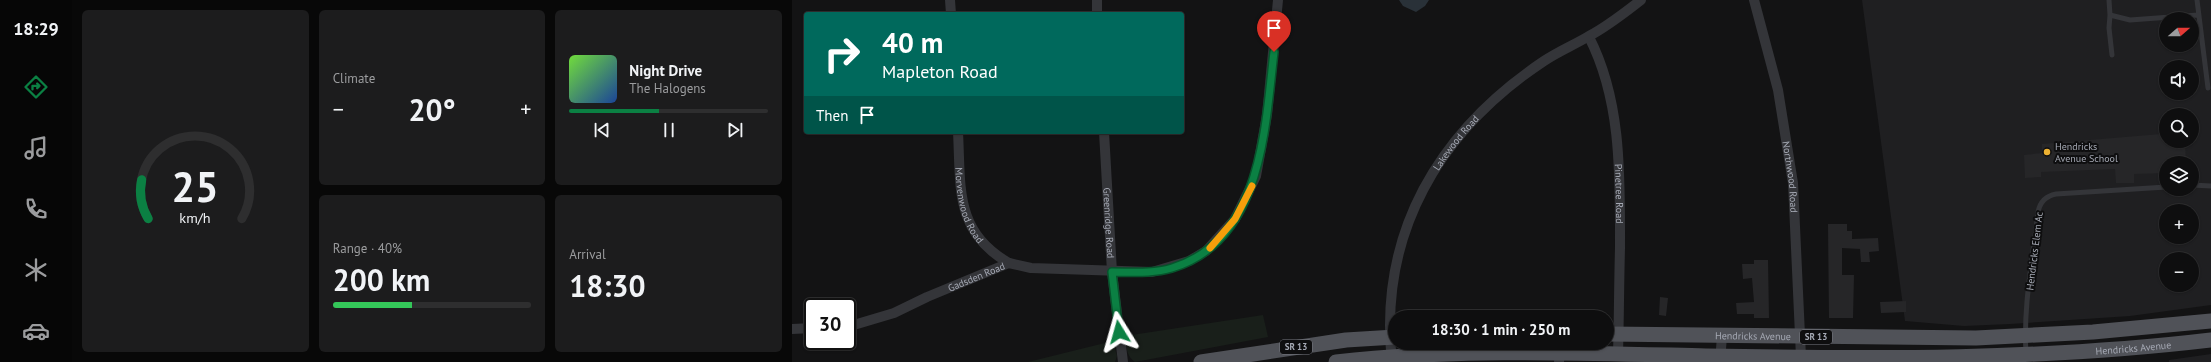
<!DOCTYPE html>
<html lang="en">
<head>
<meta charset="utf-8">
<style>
	:root { --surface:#0e0e0f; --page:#1c1c1d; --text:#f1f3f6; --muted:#9b9c9e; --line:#2e2e2f; --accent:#0b8043 }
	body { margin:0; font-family:"PT Sans",sans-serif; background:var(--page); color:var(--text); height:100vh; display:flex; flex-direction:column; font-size:15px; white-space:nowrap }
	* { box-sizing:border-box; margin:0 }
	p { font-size:13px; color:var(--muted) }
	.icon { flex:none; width:22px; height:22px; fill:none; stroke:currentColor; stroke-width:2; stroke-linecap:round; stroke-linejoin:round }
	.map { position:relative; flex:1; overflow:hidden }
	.details { display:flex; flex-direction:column; gap:10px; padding:10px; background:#080808; width:720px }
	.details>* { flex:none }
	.top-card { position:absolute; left:12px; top:12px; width:380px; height:122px; border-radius:4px; box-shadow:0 1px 3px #0004,0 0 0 1px var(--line); background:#00695c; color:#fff; overflow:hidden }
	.needle { width:26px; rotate:70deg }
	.fabs { position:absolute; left:1367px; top:12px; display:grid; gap:8px }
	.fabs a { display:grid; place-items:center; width:40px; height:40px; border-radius:50%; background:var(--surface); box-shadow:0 1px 3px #0004,0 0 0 1px var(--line); font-size:20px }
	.speed { position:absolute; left:12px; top:298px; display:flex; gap:8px; font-size:20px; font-weight:700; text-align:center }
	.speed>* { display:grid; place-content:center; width:52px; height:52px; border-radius:50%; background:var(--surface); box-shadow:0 1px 3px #0004,0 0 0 1px var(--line); line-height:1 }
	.speed .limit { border:2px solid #111; border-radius:6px; background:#fff; color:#111 }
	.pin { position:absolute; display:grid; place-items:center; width:34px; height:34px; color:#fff; margin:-41px -17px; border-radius:50% 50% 50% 0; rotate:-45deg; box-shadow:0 0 4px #0007 }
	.pin .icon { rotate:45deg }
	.me { position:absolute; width:44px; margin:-22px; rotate:352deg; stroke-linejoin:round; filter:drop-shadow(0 0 3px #0008) }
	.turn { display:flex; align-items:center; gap:14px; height:84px; padding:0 12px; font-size:18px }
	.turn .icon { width:52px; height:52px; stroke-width:2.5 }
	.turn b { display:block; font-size:28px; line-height:34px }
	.then { display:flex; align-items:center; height:38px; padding:0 12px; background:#0003; gap:8px; font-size:15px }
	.big { font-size:30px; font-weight:700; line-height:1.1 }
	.details .card { flex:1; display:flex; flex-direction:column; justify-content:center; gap:6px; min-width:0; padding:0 14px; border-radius:6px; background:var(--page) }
	.details .dial { align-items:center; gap:0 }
	.dial svg { height:104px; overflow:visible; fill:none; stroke:var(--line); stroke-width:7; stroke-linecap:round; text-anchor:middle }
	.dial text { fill:var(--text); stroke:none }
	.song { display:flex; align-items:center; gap:12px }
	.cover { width:48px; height:48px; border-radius:6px; background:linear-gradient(135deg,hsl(100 70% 55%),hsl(220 70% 35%)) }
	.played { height:4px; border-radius:2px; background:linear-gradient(90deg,var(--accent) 45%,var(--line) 45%) }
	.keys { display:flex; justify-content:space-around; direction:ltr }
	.heat { display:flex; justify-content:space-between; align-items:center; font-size:22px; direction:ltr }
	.charge { height:6px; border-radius:3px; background:linear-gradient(90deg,#34c759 40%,var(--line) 0) }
	.details .tiles { flex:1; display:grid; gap:10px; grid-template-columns:repeat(3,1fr) }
	.card:first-child { grid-row:span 2 }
	.trip { position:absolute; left:596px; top:310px; width:226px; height:40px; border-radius:20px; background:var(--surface); box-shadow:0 1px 3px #0004,0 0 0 1px var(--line); font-weight:700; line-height:40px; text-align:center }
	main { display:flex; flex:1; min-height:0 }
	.tab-bar { display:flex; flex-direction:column; width:72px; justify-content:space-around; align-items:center; background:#060606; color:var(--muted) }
	.tab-bar .icon { width:28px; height:28px }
	.tab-bar .selected { color:var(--accent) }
	.tab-bar b { font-size:18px; color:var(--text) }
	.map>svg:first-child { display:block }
	.built { fill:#1f1f21; fill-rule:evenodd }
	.green { fill:#191f1a }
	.water { fill:#293138 }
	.building { fill:#262628 }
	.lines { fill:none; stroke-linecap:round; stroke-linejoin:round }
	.lane { stroke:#343539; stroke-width:5 }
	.street { stroke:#343539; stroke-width:10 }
	.primary { stroke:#505258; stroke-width:15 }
	.route-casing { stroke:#07532c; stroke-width:10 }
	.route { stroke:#0b8043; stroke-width:7 }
	.slow { stroke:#f59e0b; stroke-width:7 }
	.poi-dot { fill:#edb132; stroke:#0e0e0f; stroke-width:1.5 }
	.labels { text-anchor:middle; stroke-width:4; stroke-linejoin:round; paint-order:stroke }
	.shield { fill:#0e0e0f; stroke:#787a82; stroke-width:1 }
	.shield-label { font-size:9px; font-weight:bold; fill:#a5a9b4 }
	.street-label { font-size:10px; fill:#a5a9b4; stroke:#0e0e0f }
	.poi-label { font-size:10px; fill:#a5a9b4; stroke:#0e0e0f; text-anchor:start }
</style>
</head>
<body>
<main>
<nav class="tab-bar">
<b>18:29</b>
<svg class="icon selected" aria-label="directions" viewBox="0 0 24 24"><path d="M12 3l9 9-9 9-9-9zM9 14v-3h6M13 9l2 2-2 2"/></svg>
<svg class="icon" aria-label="music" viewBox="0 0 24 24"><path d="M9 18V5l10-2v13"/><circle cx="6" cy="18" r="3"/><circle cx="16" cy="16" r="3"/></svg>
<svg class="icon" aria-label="phone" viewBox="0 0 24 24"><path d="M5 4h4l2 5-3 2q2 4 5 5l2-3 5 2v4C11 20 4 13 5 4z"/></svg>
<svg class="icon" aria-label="climate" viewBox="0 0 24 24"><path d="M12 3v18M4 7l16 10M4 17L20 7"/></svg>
<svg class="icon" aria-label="car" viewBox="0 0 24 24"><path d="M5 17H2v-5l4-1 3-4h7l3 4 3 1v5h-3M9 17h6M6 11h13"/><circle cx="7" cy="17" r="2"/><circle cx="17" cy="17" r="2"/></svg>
</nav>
<section class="details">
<div class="tiles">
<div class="card dial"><svg viewBox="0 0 100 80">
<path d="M14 69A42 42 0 1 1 86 69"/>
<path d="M14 69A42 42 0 0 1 9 39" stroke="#0b8043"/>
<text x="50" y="56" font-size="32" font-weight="700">25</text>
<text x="50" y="72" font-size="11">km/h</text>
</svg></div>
<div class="card"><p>Climate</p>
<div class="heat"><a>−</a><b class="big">20°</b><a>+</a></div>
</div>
<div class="card">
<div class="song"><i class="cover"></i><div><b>Night Drive</b><p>The Halogens</p></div></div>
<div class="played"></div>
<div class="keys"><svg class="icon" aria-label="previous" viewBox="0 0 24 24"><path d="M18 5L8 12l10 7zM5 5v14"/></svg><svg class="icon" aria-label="pause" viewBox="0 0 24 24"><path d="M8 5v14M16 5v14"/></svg><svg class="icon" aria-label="next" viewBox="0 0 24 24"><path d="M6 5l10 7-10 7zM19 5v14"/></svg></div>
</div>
<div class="card"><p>Range · 40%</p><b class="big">200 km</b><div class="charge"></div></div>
<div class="card"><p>Arrival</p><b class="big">18:30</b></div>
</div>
</section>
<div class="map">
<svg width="1419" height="362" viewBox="0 0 1419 362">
	<rect width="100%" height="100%" fill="#131314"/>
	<path class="built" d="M 1070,0 L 1419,0 L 1419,305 L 1338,316 L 1218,324 L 1172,326 L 1113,321 ZM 1374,19 L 1400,19 L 1400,45 L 1374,45 ZM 1374,67 L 1400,67 L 1400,93 L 1374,93 ZM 1374,115 L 1400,115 L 1400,141 L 1374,141 ZM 1374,163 L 1400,163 L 1400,189 L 1374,189 ZM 1374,211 L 1400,211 L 1400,237 L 1374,237 ZM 1374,259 L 1400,259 L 1400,285 L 1374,285 Z
		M 1419,354 L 1419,362 L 1377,362 L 1377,360 Z"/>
	<path class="green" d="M 471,315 L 476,337 L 343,362 C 334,356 334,345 333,336 Z
		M 321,341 L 325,356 L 323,362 L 236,362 Z"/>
	<path class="water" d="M 607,0 L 637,0 L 633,6 L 624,12 L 611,6 Z"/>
	<path class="building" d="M 1369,134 L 1369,136 L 1374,136 L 1374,141 L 1393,141 L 1394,163 L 1374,163 L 1374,173 L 1342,174 L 1342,183 L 1324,183 L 1323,169 L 1249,172 L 1249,177 L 1233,178 L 1232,155 L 1250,153 L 1250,144 Z
		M 1036,224 L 1055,224 L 1055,231 L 1060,231 L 1060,239 L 1086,238 L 1087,251 L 1077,252 L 1078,262 L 1069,262 L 1068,249 L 1050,248 L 1050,275 L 1062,275 L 1061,318 L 1037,318 Z
		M 962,260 L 976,260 L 977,318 L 962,318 L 962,314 L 945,314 L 944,303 L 962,302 L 960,278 L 951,279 L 950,264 L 962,264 Z
		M 868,297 L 876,298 L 874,316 L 867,315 Z
		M 1114,301 L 1114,312 L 1089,313 L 1088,302 Z"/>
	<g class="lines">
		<path class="lane" d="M 1317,0 L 1318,15 L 1338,20 L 1406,15
			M 1405,0 L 1416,88
			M 1318,15 L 1317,28 L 1320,55
			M 1400,185 L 1419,186
			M 1234,352 C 1231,306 1241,258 1246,212 C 1248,202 1253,196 1264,194 L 1374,187"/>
		<g class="street">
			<path d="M 158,0 L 159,14"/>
			<path d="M 305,0 L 305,14"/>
			<path id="s1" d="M 962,0 L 986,90 L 1001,183 L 1009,357"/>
			<path id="s2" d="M 797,37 C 830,101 828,177 828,248 C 827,283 827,319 826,354"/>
			<path id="s3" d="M 166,132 C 169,187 162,232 217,263"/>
			<path id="s4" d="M 312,132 L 320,272 L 331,362"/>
			<path id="s5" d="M 55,327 L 102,313 L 135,297 L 217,263 L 239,268 L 360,272 L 397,261 L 414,251 L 443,219 L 464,176 L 475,115 L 486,0"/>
			<path d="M 0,329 L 21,328"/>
			<path id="s6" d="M 600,362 C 586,233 647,131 752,61 C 767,51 782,45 797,36 C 816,26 832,13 849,0"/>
			<path d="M 767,362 L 769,343"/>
			<path d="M 928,362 L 930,336"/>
		</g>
		<g class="primary">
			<path id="s7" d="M 815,334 L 1184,338 L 1301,332 L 1419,321"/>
			<path d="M 409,362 L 554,340 L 603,337"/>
			<path id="s8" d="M 544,362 C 667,348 791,353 914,356 C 1083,359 1251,360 1419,340"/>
		</g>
	</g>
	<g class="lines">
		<g class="route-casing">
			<path id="route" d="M 327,332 L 320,272 C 340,272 360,274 380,268 C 470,241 473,128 482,52"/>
		</g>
		<use href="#route" class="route"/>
		<path class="slow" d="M 418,248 L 443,219 L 460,186"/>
	</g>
	<circle class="poi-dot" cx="1255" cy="152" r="4"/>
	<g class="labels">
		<g class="shield">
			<rect x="1008" y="330" width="32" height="14" rx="3"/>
			<rect x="488" y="340" width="32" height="14" rx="3"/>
		</g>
		<g class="shield-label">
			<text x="1024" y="340">SR 13</text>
			<text x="504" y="350">SR 13</text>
		</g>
		<g class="street-label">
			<text dy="4" stroke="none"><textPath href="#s6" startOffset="235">Lakewood Road</textPath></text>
			<text dy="4" stroke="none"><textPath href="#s1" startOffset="181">Northwood Road</textPath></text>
			<text dy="4" stroke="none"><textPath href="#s2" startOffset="161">Pinetree Road</textPath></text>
			<text dy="4" stroke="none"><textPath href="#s3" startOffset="75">Morvenwood Road</textPath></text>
			<text dy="4" stroke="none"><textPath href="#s4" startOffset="91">Greenridge Road</textPath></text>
			<text transform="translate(1242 251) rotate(-83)" y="4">Hendricks Elem Ac</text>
			<text dy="4" stroke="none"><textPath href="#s5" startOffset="139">Gadsden Road</textPath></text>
			<text dy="4" stroke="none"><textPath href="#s7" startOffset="146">Hendricks Avenue</textPath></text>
			<text dy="4" stroke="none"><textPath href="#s8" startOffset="798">Hendricks Avenue</textPath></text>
		</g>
		<g class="poi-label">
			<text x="1263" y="150">Hendricks<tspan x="1263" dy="12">Avenue School</tspan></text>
		</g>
	</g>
</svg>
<div class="fabs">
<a><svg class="needle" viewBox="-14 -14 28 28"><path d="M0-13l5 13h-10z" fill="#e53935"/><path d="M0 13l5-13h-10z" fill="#9b9c9e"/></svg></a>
<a><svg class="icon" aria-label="sound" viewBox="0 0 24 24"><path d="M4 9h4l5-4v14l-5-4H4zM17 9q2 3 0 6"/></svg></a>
<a><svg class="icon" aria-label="search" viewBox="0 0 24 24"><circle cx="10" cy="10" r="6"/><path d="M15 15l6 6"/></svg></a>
<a><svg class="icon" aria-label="layers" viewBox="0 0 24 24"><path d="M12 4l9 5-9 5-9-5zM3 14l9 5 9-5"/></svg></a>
<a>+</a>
<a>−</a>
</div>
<div class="speed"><div class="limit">30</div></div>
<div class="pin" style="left:482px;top:52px;background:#d93025"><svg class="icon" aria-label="arrive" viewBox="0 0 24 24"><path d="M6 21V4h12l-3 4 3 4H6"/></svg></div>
<svg class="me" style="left:327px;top:332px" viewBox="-20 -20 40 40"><path d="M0-17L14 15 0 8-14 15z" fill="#0b8043" stroke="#fff" stroke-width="4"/></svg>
<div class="trip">18:30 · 1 min · 250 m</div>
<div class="top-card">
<div class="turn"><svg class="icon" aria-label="right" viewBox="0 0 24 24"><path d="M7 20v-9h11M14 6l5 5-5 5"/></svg><div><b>40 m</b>Mapleton Road</div></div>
<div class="then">Then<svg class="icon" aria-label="arrive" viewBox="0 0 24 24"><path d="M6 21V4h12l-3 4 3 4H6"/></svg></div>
</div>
</div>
</main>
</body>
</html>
